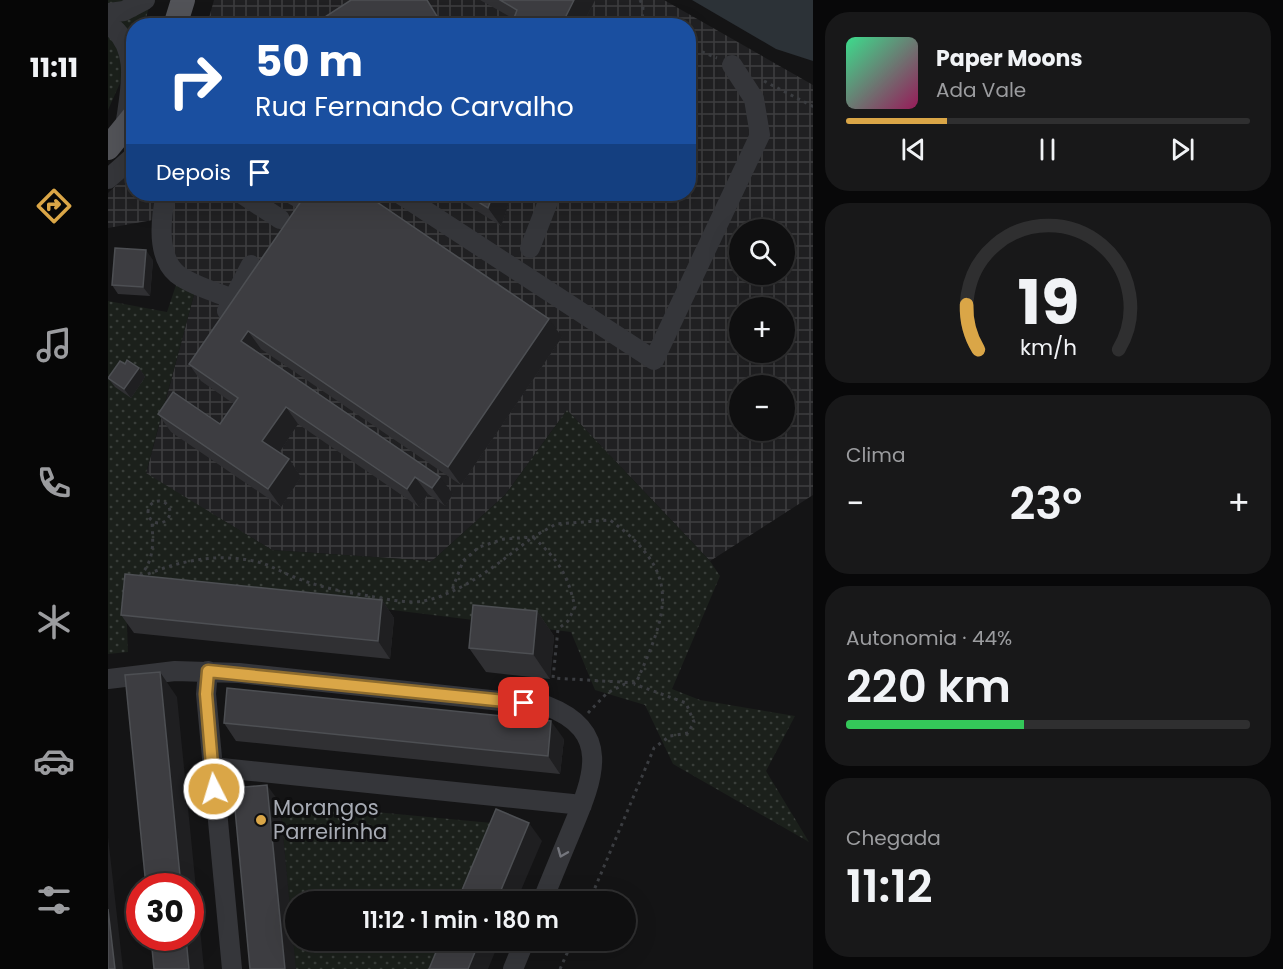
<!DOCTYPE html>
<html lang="pt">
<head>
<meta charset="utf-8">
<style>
	:root { --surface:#0f0f10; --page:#181819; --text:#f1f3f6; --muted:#9b9c9f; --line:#2f2f30; --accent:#daa647 }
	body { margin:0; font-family:Poppins,sans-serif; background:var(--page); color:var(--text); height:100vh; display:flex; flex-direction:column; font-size:22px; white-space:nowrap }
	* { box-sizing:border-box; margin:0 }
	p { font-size:20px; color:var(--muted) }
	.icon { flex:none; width:33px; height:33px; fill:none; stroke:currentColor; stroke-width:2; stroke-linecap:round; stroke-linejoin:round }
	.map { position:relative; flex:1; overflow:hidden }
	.details { display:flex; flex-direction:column; gap:12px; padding:12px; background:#080809; width:470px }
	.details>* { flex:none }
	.top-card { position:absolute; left:18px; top:18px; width:570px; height:183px; border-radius:24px; box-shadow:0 6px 24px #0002,0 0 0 2px var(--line); background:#1a4fa0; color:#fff; overflow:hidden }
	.tools { position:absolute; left:621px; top:219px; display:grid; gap:12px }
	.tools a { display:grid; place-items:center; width:66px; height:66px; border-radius:50%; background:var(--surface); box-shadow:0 6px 24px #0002,0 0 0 2px var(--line); font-size:30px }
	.speed { position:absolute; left:18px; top:873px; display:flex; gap:12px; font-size:30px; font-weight:700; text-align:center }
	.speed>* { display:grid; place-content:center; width:78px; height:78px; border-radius:50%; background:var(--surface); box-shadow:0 6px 24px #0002,0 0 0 2px var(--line); line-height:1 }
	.speed .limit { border:9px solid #d22; background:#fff; color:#111 }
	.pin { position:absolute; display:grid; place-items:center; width:51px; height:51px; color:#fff; margin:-26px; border-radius:12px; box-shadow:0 3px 9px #0006 }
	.me { position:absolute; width:66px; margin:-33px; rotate:355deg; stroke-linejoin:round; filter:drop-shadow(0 0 4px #0008) }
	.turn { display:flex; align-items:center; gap:21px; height:126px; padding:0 30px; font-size:27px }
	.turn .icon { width:78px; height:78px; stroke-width:2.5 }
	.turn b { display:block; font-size:42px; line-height:51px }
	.then { display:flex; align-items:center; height:57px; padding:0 30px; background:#0003; gap:12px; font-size:22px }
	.big { font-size:45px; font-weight:600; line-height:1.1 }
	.details .tile { flex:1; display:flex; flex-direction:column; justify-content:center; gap:9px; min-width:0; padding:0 21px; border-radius:24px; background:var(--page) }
	.details .dial { align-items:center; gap:0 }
	.dial svg { height:156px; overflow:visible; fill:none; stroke:var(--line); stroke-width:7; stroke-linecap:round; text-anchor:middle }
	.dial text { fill:var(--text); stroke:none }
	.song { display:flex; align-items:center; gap:18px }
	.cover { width:72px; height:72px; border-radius:9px; background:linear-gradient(135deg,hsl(150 70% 55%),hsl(330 70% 35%)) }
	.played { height:6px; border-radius:3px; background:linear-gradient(90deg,var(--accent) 25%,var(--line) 25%) }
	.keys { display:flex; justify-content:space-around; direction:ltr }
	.heat { display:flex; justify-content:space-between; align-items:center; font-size:33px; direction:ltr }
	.charge { height:9px; border-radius:4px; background:linear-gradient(90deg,#34c759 44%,var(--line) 0) }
	.trip { position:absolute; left:177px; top:891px; width:351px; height:60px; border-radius:30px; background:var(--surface); box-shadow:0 6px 24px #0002,0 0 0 2px var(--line); font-weight:600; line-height:60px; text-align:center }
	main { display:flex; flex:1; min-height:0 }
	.tab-bar { display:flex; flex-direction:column; width:108px; justify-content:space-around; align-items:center; background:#060606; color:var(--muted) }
	.tab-bar .icon { width:42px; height:42px }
	.tab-bar .current { color:var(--accent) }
	.tab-bar b { font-size:27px; color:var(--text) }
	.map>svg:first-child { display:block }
	.industrial { fill:url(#industrial-grid); fill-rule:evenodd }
	.green { fill:url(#green-dots) }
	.water { fill:#2c3237 }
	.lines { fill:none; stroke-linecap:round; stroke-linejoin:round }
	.path { stroke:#3b3d41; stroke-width:3; stroke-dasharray:3 4.5; stroke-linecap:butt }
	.minor { stroke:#35363a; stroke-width:20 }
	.major { stroke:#525358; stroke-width:24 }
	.wall { fill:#303033 }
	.shaded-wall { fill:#1f1f21 }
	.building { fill:#3d3d41; stroke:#4d4f53; stroke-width:1.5 }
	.oneway { stroke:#74767d }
	.route-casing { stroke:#8e6c2e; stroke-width:15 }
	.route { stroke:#daa647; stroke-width:10 }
	.poi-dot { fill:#daa647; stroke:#0f0f10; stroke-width:2 }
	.labels { text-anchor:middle; stroke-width:6; stroke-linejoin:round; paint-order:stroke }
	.poi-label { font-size:21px; fill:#a7abb4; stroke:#0f0f10; text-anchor:start }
</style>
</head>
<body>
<main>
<nav class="tab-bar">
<b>11:11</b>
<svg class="icon current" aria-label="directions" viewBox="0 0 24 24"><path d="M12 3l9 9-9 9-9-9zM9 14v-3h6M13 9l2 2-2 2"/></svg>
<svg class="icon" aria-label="music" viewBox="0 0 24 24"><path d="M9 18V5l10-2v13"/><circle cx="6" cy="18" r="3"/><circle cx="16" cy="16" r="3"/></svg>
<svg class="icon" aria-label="phone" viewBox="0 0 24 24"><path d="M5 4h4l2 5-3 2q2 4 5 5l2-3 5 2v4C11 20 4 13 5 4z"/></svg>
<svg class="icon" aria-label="climate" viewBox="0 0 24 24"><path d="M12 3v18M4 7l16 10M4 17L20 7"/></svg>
<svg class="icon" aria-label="car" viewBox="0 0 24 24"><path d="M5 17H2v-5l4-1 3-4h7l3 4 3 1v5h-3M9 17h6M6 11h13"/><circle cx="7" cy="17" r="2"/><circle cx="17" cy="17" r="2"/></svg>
<svg class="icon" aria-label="filters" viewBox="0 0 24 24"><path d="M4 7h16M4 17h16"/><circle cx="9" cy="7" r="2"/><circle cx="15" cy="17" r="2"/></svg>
</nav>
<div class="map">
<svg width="706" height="969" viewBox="0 0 706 969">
	<defs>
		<pattern id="industrial-grid" width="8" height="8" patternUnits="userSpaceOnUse" patternTransform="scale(1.5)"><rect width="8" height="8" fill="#202022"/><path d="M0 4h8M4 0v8" fill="none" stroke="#3e3e40"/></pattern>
		<pattern id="green-dots" width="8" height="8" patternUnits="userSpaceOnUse" patternTransform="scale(1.5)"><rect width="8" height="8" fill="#1b201b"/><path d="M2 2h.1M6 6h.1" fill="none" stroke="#393e3a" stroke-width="1.8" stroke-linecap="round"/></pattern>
	</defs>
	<rect width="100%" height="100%" fill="#141415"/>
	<path class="industrial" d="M 106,0 L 556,0 L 705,85 L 705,495 L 602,561 L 459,410 L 397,495 L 324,561 L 164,550 L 38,474 L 87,291 L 45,220 L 0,228 L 0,193 L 25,169 L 26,194 L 580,194 L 580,26 L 99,25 ZM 632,230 L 676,230 L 676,274 L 632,274 ZM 632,308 L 676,308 L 676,352 L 632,352 ZM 632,386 L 676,386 L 676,430 L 632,430 Z"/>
	<path class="green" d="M 0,0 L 43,0 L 36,25 L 26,26 L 25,54 L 0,110 Z
		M 69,282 L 87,291 L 38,473 L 164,550 L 324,561 L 397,495 L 459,410 L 602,561 L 612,576 L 564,689 L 592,700 L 687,716 L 658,771 L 701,842 L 565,764 L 537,705 L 487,690 L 463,632 L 17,577 L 20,652 L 0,654 L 0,301 L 59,312 Z
		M 172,803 L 384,823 L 351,901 L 188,902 L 188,940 L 335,941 L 323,969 L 187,969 Z"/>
	<path class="water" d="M 584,0 L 705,0 L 705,61 L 668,49 Z"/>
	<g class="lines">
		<path class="path" d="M 532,0 L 535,7 L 534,26
			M 580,46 L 609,58
			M 656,81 L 706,107
			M40 512a11 11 0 1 1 22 0a11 11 0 1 1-22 0Z
			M 32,576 C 47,559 45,543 44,521
			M 33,577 C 71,560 115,551 157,564 C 167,568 176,573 186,577 C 210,587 236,592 261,596 C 277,599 300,604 316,601 C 357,592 393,561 425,537 C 451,561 459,573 467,607 L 460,621 L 450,629 L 445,678 L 528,683 C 561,609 574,573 502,520 L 448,524 L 425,537 L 396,539 L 371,547 L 355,561 L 344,590
			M 480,713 L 499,693 L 517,684
			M 481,902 L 546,748 L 562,736 L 580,733 L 586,722 L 578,703 L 526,684
			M 452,969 L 465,940"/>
		<path class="minor" d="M 0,13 L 16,11 L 37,0
			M 0,24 C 35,47 21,94 17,128 L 20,129
			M 0,179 L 26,156
			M 58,194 C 53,217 48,256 69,274 C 83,285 108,292 125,299
			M 134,194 L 172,219
			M 184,194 L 193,199
			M 292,194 L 546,360 L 652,135 L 646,99 L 624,65
			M 422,248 L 443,194
			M 119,311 L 143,265
			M 100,671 L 98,694 L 124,969
			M 0,679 L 67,671 L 131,673 L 439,706 C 504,731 486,777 464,829 C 454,853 444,877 434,902
			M 104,767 L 474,805
			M 405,969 L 417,940"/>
		<path class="major" d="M 67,26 L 75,0
			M 0,148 L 26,116"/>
	</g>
	<path class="wall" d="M 372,0 L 487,0 L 474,26 L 403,26 L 406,19 Z
		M 198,194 L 454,337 L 353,485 L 153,349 L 150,353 L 345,494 L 337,506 L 320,494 L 311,507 L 190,424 L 171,453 L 181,459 L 193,477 L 173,507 L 63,432 L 50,414 L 112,424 L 126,404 L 93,381 L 81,364 Z
		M 342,194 L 404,194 L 393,226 Z
		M 45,260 L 42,296 L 10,294 L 4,285 Z
		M 31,368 L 37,377 L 23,398 L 7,387 L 0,378 Z
		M 274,600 L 286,618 L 282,659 L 26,633 L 13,615 Z
		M 429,611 L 446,636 L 442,679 L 378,672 L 361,648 Z
		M 116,723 L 456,739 L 452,774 L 128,741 Z"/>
	<path class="shaded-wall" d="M 466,0 L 487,0 L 474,26 L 453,26 Z
		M 385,194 L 404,194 L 393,226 L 380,208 Z
		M 38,250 L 45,260 L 42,296 L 35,287 Z
		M 441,319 L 454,337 L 353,485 L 340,467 Z
		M 140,331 L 153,349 L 146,359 L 133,341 Z
		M 31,368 L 37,377 L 23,398 L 16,389 Z
		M 178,407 L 190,424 L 167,459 L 154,441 Z
		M 181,459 L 193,477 L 173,507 L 160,489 Z
		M 307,477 L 320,494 L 311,507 L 299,489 Z
		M 332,477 L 345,494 L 337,506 L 324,488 Z
		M 274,600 L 286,618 L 282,659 L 270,641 Z
		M 429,611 L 446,636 L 442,679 L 425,654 Z
		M 52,672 L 69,697 L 96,969 L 81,969 L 78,938 L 82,938 L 82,886 L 73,886 Z
		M 443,721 L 456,739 L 452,774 L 440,756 Z
		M 159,785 L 172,803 L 188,969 L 177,969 Z
		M 421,823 L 434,841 L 408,902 L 388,902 Z
		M 0,837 L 15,969 L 7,969 L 0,909 Z
		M 372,940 L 392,940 L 380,969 L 360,969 Z"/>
	<path class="building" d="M 243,0 L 319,0 L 335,26 L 203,26 Z
		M 392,0 L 466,0 L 453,26 L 403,26 L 409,10 Z
		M 198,194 L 257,194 L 441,319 L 340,467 L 140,331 L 133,341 L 332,477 L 324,488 L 307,477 L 299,489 L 178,407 L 154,441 L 181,459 L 160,489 L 50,414 L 65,392 L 112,424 L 130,398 L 81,364 Z
		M 357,194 L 385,194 L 380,208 Z
		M 7,248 L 38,250 L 35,287 L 4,285 Z
		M 19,360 L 31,368 L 16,389 L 0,378 L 12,361 L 17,364 Z
		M 17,574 L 274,600 L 270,641 L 13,615 Z
		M 365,605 L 429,611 L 425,654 L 361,648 Z
		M 52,672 L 73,886 L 38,886 L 17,675 Z
		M 119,688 L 443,721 L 440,756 L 116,723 Z
		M 159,785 L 177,969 L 142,969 L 125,788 Z
		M 388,809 L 421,823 L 388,902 L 349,902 Z
		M 0,909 L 7,969 L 0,969 Z
		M 43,938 L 78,938 L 81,969 L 46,969 Z
		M 333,940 L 372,940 L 360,969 L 321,969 Z"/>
	<defs><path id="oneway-chevron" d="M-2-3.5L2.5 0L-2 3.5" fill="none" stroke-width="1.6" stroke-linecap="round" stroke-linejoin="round" transform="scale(1.5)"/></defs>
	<use class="oneway" href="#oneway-chevron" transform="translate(454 853) rotate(112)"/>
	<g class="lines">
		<g class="route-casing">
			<path id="route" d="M 106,789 L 98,694 L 100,671 L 416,703"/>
		</g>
		<use href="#route" class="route"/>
	</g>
	<circle class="poi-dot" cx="153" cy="820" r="6"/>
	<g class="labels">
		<g class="poi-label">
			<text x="165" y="815">Morangos<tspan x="165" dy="24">Parreirinha</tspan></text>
		</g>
	</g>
</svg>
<div class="tools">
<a><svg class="icon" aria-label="search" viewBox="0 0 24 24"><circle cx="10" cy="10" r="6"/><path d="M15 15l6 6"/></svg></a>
<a>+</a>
<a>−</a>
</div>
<div class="speed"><div class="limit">30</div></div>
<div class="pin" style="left:416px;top:703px;background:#d93025"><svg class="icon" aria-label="arrive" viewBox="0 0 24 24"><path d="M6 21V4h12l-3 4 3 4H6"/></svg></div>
<svg class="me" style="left:106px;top:789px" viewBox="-20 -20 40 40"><circle r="17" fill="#daa647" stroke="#fff" stroke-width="3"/><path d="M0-11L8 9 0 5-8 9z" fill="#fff"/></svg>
<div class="trip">11:12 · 1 min · 180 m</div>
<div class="top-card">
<div class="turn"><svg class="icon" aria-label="right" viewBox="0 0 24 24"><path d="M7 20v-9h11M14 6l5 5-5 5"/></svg><div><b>50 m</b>Rua Fernando Carvalho</div></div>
<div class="then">Depois<svg class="icon" aria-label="arrive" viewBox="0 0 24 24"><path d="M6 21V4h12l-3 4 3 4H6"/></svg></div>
</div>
</div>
<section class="details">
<div class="tile">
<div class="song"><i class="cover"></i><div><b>Paper Moons</b><p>Ada Vale</p></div></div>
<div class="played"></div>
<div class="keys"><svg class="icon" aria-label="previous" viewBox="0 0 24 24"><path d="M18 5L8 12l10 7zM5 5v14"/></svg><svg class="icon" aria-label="pause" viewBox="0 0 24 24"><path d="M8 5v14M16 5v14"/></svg><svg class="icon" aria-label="next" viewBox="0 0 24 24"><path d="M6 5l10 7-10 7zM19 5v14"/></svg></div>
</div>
<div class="tile dial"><svg viewBox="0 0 100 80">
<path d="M14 69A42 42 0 1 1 86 69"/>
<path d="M14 69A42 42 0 0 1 8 46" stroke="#daa647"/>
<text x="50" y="56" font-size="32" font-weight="700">19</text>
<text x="50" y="72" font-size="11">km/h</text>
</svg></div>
<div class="tile"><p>Clima</p>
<div class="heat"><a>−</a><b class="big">23°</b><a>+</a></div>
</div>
<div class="tile"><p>Autonomia · 44%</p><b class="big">220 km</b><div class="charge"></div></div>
<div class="tile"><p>Chegada</p><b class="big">11:12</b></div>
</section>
</main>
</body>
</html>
